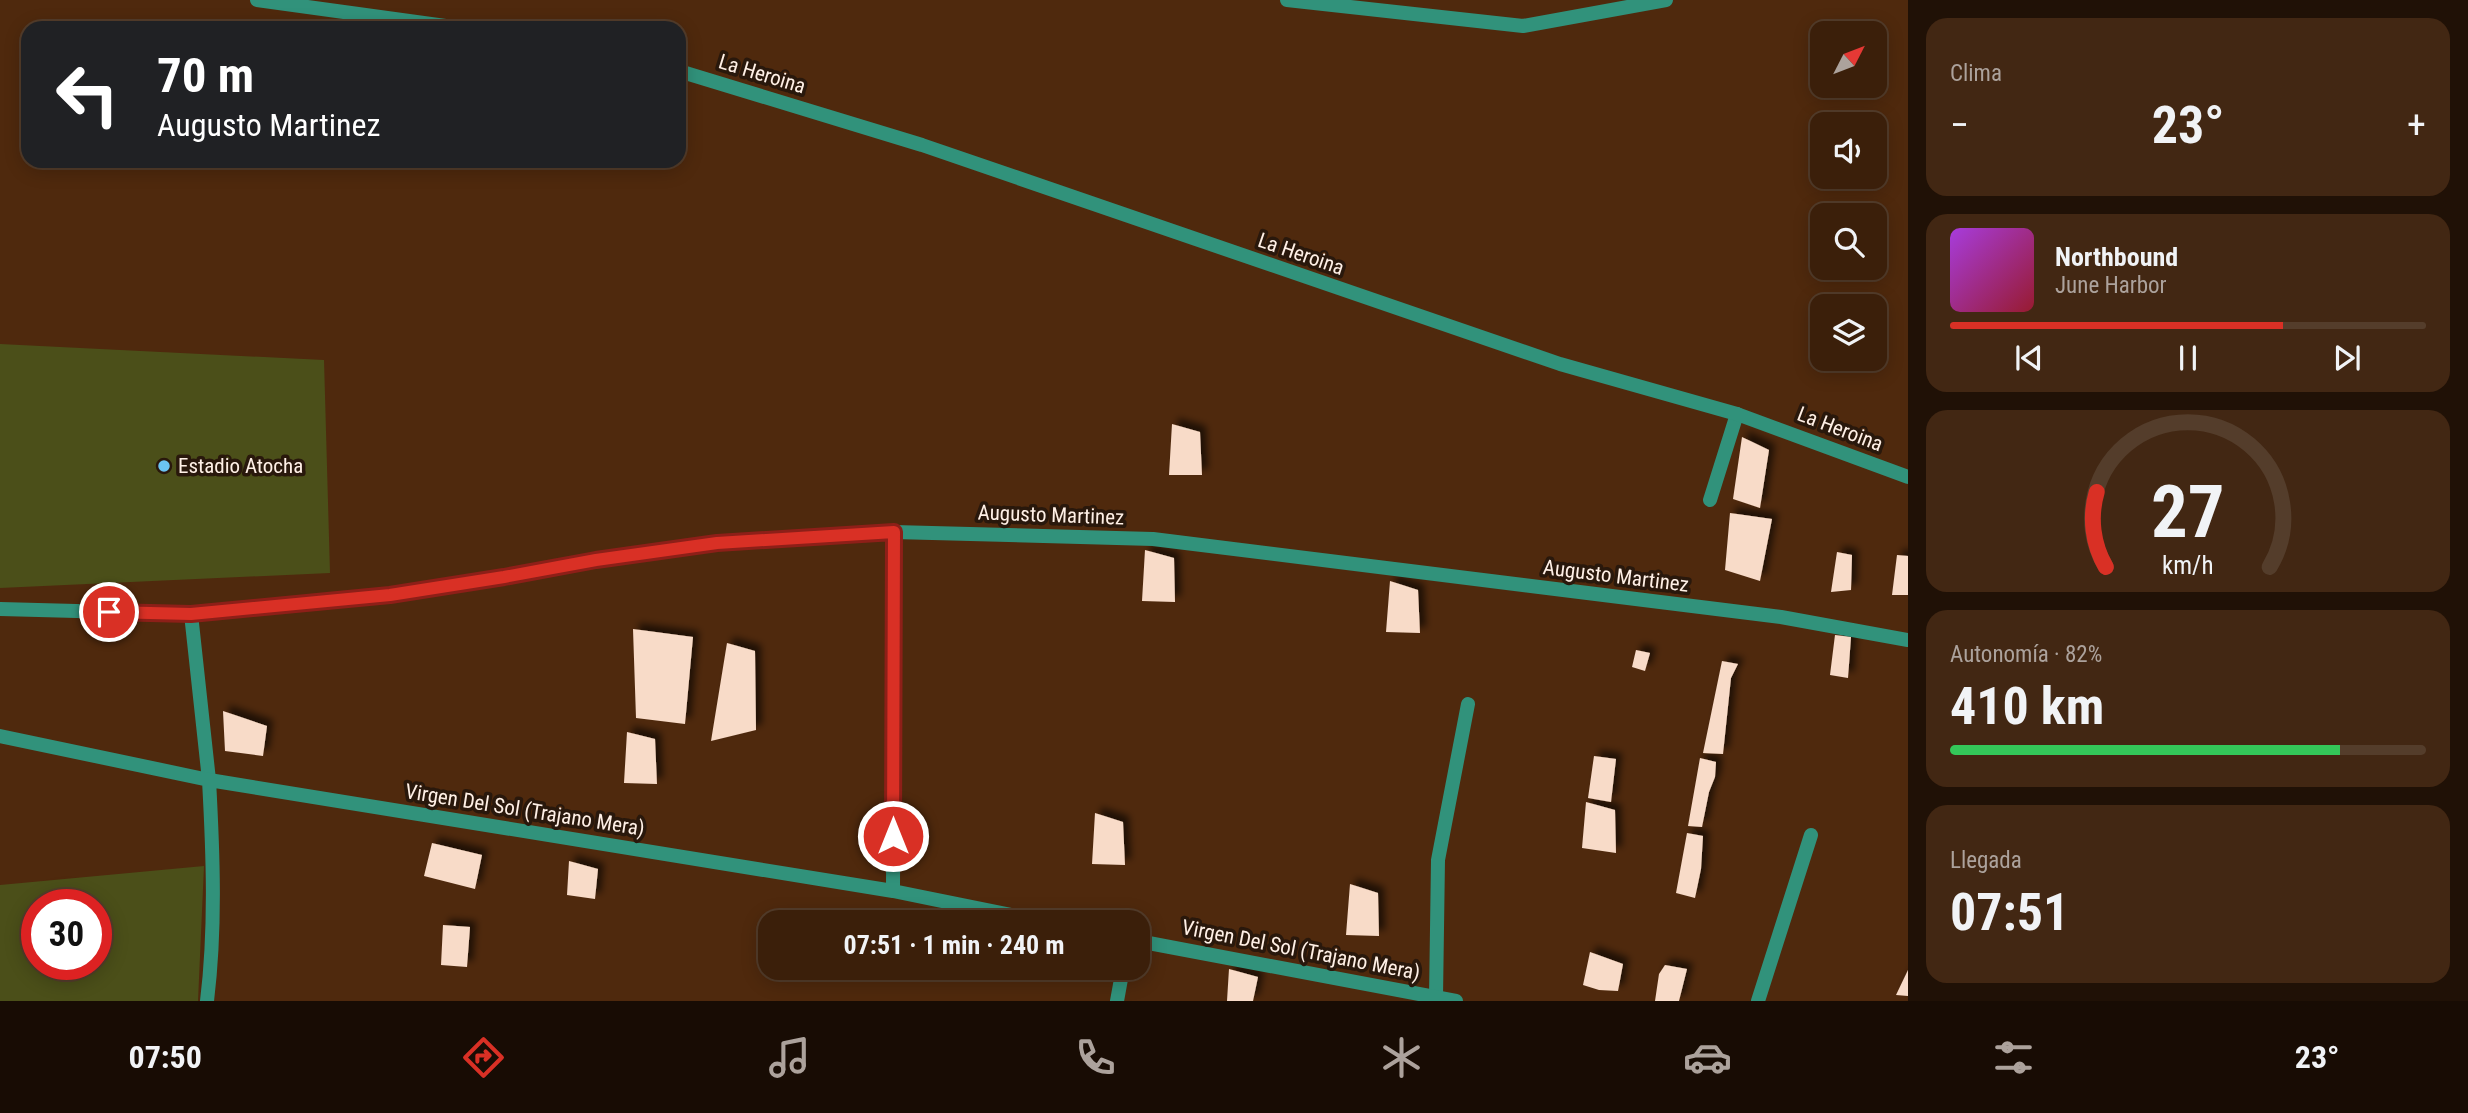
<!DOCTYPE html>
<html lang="es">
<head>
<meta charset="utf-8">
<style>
	:root { --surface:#3b1f0a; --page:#422713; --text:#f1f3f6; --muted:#aca29c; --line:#543d2b; --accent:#d93025 }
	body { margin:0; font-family:"Roboto Condensed",sans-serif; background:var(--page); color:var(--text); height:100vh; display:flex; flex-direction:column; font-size:26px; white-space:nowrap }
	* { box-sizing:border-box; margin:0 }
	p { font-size:23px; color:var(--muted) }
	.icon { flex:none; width:38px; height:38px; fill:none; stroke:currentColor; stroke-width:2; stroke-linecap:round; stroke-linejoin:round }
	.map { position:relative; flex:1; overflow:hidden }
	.panel { display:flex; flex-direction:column; gap:18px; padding:18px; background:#201106; width:560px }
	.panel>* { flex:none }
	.top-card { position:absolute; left:21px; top:21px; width:665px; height:147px; border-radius:21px; box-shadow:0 4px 18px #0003,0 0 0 2px var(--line); background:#202124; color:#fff; overflow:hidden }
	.needle { width:46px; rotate:48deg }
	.fabs { position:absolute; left:1810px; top:21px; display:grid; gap:14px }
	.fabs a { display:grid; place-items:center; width:77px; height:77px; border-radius:14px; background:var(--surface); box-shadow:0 4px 18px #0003,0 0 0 2px var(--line); font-size:35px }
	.speed { position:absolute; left:21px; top:889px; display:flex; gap:14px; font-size:35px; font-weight:700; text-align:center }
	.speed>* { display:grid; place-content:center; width:91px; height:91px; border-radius:50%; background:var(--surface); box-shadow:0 4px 18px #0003,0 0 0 2px var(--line); line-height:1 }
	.speed .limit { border:10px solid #d22; background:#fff; color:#111 }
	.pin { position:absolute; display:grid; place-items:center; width:60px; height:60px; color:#fff; margin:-30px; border:4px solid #fff; border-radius:50%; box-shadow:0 2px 7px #0007 }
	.me { position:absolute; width:77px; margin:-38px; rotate:0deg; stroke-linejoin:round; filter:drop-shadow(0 0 5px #0008) }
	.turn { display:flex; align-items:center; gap:24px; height:147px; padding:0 21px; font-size:32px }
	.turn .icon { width:91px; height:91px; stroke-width:2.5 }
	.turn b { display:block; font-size:49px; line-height:60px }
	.big { font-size:52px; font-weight:700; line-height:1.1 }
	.panel .widget { flex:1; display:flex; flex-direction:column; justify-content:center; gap:10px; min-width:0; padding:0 24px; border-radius:21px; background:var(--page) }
	.panel .dial { align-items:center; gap:0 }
	.dial svg { height:182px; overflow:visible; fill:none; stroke:var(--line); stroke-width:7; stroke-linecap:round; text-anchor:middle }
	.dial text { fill:var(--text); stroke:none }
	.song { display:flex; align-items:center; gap:21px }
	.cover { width:84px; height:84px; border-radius:10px; background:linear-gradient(135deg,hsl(280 70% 55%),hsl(350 70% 35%)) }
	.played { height:7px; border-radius:4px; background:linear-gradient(90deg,var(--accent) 70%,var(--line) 70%) }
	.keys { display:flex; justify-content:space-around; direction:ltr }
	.heat { display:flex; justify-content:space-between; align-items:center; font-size:38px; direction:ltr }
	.charge { height:10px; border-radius:5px; background:linear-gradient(90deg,#34c759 82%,var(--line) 0) }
	.trip { position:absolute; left:758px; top:910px; width:392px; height:70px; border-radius:21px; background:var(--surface); box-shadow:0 4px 18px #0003,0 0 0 2px var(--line); font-weight:700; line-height:70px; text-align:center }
	.tab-bar { display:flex; height:112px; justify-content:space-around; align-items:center; background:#180c04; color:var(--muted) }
	.tab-bar .icon { width:49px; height:49px }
	.tab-bar .selected { color:var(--accent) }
	.tab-bar b { font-size:32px; color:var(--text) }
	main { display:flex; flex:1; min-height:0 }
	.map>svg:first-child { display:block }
	.green { fill:#4b4f19; fill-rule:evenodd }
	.building { fill:#f8dbc8; filter:url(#shadow) }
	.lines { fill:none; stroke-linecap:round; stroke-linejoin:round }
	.service { stroke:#31927b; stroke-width:14 }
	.pedestrian { stroke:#31927b; stroke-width:14 }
	.minor { stroke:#31927b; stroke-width:14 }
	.tertiary { stroke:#31927b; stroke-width:14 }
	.route-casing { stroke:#8d1f18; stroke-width:18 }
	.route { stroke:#d93025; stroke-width:12 }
	.poi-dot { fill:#6bc3f2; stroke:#29180c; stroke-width:2.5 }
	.labels { text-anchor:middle; stroke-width:7; stroke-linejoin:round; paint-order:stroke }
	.street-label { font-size:21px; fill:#fff0e6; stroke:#29180c }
	.poi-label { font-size:21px; fill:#fff0e6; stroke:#29180c; text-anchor:start }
</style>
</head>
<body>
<main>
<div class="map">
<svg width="1908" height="1001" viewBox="0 0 1908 1001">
	<defs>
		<filter id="shadow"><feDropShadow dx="6" dy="-6" stdDeviation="3.5" flood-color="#0009"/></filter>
	</defs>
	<rect width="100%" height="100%" fill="#4f290d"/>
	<path class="green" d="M 0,344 L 324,360 L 330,573 L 0,588 Z
		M 204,866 L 198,1001 L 0,1001 L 0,885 ZM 37,905 L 96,905 L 96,964 L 37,964 Z"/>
	<path class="building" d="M 1172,424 L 1200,432 L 1202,475 L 1169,475 Z
		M 1742,437 L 1769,450 L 1760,508 L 1733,499 Z
		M 1730,513 L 1772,519 L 1760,581 L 1725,570 Z
		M 1145,550 L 1174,558 L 1175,602 L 1142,601 Z
		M 1837,552 L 1852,555 L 1851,590 L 1831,592 Z
		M 1897,555 L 1908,556 L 1908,595 L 1892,595 Z
		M 1390,581 L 1418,590 L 1420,633 L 1386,632 Z
		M 633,629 L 693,637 L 685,724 L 636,718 Z
		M 1835,635 L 1851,637 L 1848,678 L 1830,675 Z
		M 727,643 L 755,651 L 756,730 L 711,741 Z
		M 1636,650 L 1650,653 L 1645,671 L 1632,667 Z
		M 1722,661 L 1738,664 L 1731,678 L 1723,754 L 1703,753 Z
		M 223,711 L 267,726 L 263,756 L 225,751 Z
		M 627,732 L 655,739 L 657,784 L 624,783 Z
		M 1594,756 L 1616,759 L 1611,802 L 1588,798 Z
		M 1700,758 L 1716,762 L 1715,777 L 1709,792 L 1702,827 L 1688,826 Z
		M 1586,802 L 1615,810 L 1616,853 L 1582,848 Z
		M 1095,813 L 1123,822 L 1125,865 L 1092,864 Z
		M 1687,833 L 1703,836 L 1701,869 L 1695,898 L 1676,893 Z
		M 432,843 L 482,855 L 475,889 L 424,876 Z
		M 569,861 L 598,869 L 595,899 L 567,895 Z
		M 1350,884 L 1378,893 L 1379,936 L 1346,935 Z
		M 443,925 L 470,927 L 467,967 L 441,965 Z
		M 1590,952 L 1623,964 L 1618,991 L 1599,990 L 1583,985 Z
		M 1665,965 L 1687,969 L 1679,1001 L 1655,1001 L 1659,974 Z
		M 1229,969 L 1258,977 L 1253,1001 L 1227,1001 Z
		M 1908,970 L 1908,996 L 1896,995 Z"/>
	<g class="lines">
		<path class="service" d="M 1436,997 L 1438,860 L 1468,704"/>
		<path class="pedestrian" d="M 191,614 L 209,780"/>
		<path class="minor" d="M 1287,0 L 1523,26 L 1666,0
			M 1710,500 L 1737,414
			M 0,609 L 191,614 L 390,595 L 504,577 L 596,560 L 717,543 L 894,532 L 1153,539 L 1781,617 L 1908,640
			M 0,736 L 209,780 L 893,891 L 1045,922
			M 893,891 L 894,532
			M 1138,941 L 1456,1001
			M 207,1001 C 216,928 213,853 209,780
			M 1117,1001 L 1123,968
			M 1758,1001 L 1811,835"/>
		<path class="tertiary" d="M 257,0 L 460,28
			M 679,71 L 922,145 L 1560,364 L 1737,414 L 1908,477"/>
	</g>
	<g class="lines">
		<g class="route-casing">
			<path id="route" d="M 109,612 L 191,614 L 390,595 L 504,577 L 596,560 L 717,543 L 894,532 L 893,836"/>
		</g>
		<use href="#route" class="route"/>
	</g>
	<circle class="poi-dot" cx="164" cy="466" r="7"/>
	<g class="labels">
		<g class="street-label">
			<text transform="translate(762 74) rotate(17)" y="7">La Heroina</text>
			<text transform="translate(1301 254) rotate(19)" y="7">La Heroina</text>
			<text transform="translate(1840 429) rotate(21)" y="7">La Heroina</text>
			<text transform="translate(1051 515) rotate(2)" y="7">Augusto Martinez</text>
			<text transform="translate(1616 576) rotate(7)" y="7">Augusto Martinez</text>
			<text transform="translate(525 810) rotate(9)" y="7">Virgen Del Sol (Trajano Mera)</text>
			<text transform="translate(1301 950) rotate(11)" y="7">Virgen Del Sol (Trajano Mera)</text>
		</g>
		<g class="poi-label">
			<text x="178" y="473">Estadio Atocha</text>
		</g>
	</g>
</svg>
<div class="fabs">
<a><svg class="needle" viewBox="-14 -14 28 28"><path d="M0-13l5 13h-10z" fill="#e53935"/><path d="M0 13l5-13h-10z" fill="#aca29c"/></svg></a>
<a><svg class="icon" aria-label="sound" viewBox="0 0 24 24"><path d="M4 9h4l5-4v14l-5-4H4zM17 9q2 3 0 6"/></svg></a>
<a><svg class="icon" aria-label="search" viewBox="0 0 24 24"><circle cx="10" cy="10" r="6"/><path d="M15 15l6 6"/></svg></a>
<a><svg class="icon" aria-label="layers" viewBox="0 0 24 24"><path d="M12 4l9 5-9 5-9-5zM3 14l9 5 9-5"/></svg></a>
</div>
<div class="speed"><div class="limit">30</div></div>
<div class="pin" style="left:109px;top:612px;background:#d93025"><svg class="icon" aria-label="arrive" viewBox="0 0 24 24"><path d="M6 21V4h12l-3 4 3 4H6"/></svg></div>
<svg class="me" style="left:893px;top:836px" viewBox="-20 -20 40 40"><circle r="17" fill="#d93025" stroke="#fff" stroke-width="3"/><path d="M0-11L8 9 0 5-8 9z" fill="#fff"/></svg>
<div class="trip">07:51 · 1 min · 240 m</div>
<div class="top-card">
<div class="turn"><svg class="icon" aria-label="left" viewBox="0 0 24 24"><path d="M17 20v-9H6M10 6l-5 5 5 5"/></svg><div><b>70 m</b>Augusto Martinez</div></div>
</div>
</div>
<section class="panel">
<div class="widget"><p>Clima</p>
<div class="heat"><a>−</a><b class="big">23°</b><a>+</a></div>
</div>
<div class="widget">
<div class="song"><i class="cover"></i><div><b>Northbound</b><p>June Harbor</p></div></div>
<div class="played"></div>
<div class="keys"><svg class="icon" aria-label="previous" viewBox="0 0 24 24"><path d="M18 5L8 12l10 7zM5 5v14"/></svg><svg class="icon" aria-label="pause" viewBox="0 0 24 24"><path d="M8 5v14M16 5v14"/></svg><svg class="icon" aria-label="next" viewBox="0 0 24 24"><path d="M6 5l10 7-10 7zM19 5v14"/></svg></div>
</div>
<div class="widget dial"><svg viewBox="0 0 100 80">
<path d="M14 69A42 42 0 1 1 86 69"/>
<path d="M14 69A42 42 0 0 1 10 36" stroke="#d93025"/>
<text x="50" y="56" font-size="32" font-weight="700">27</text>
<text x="50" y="72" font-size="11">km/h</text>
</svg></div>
<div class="widget"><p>Autonomía · 82%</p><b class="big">410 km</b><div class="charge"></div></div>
<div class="widget"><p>Llegada</p><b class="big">07:51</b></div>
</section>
</main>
<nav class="tab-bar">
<b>07:50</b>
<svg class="icon selected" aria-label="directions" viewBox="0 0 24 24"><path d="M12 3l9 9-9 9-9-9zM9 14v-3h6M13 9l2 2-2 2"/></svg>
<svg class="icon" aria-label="music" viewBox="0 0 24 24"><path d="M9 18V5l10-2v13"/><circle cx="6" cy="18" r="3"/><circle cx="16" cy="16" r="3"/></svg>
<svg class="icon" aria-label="phone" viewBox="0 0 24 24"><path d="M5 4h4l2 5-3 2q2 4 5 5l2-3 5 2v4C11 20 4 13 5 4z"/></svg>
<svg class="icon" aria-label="climate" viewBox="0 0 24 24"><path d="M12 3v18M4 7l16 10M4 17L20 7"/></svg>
<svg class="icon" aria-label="car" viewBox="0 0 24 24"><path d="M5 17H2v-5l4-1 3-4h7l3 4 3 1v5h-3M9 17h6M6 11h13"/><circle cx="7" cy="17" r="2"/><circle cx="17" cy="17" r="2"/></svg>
<svg class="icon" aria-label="filters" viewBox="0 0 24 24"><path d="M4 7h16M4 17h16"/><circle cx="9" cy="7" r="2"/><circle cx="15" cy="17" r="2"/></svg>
<b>23°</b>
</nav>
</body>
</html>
